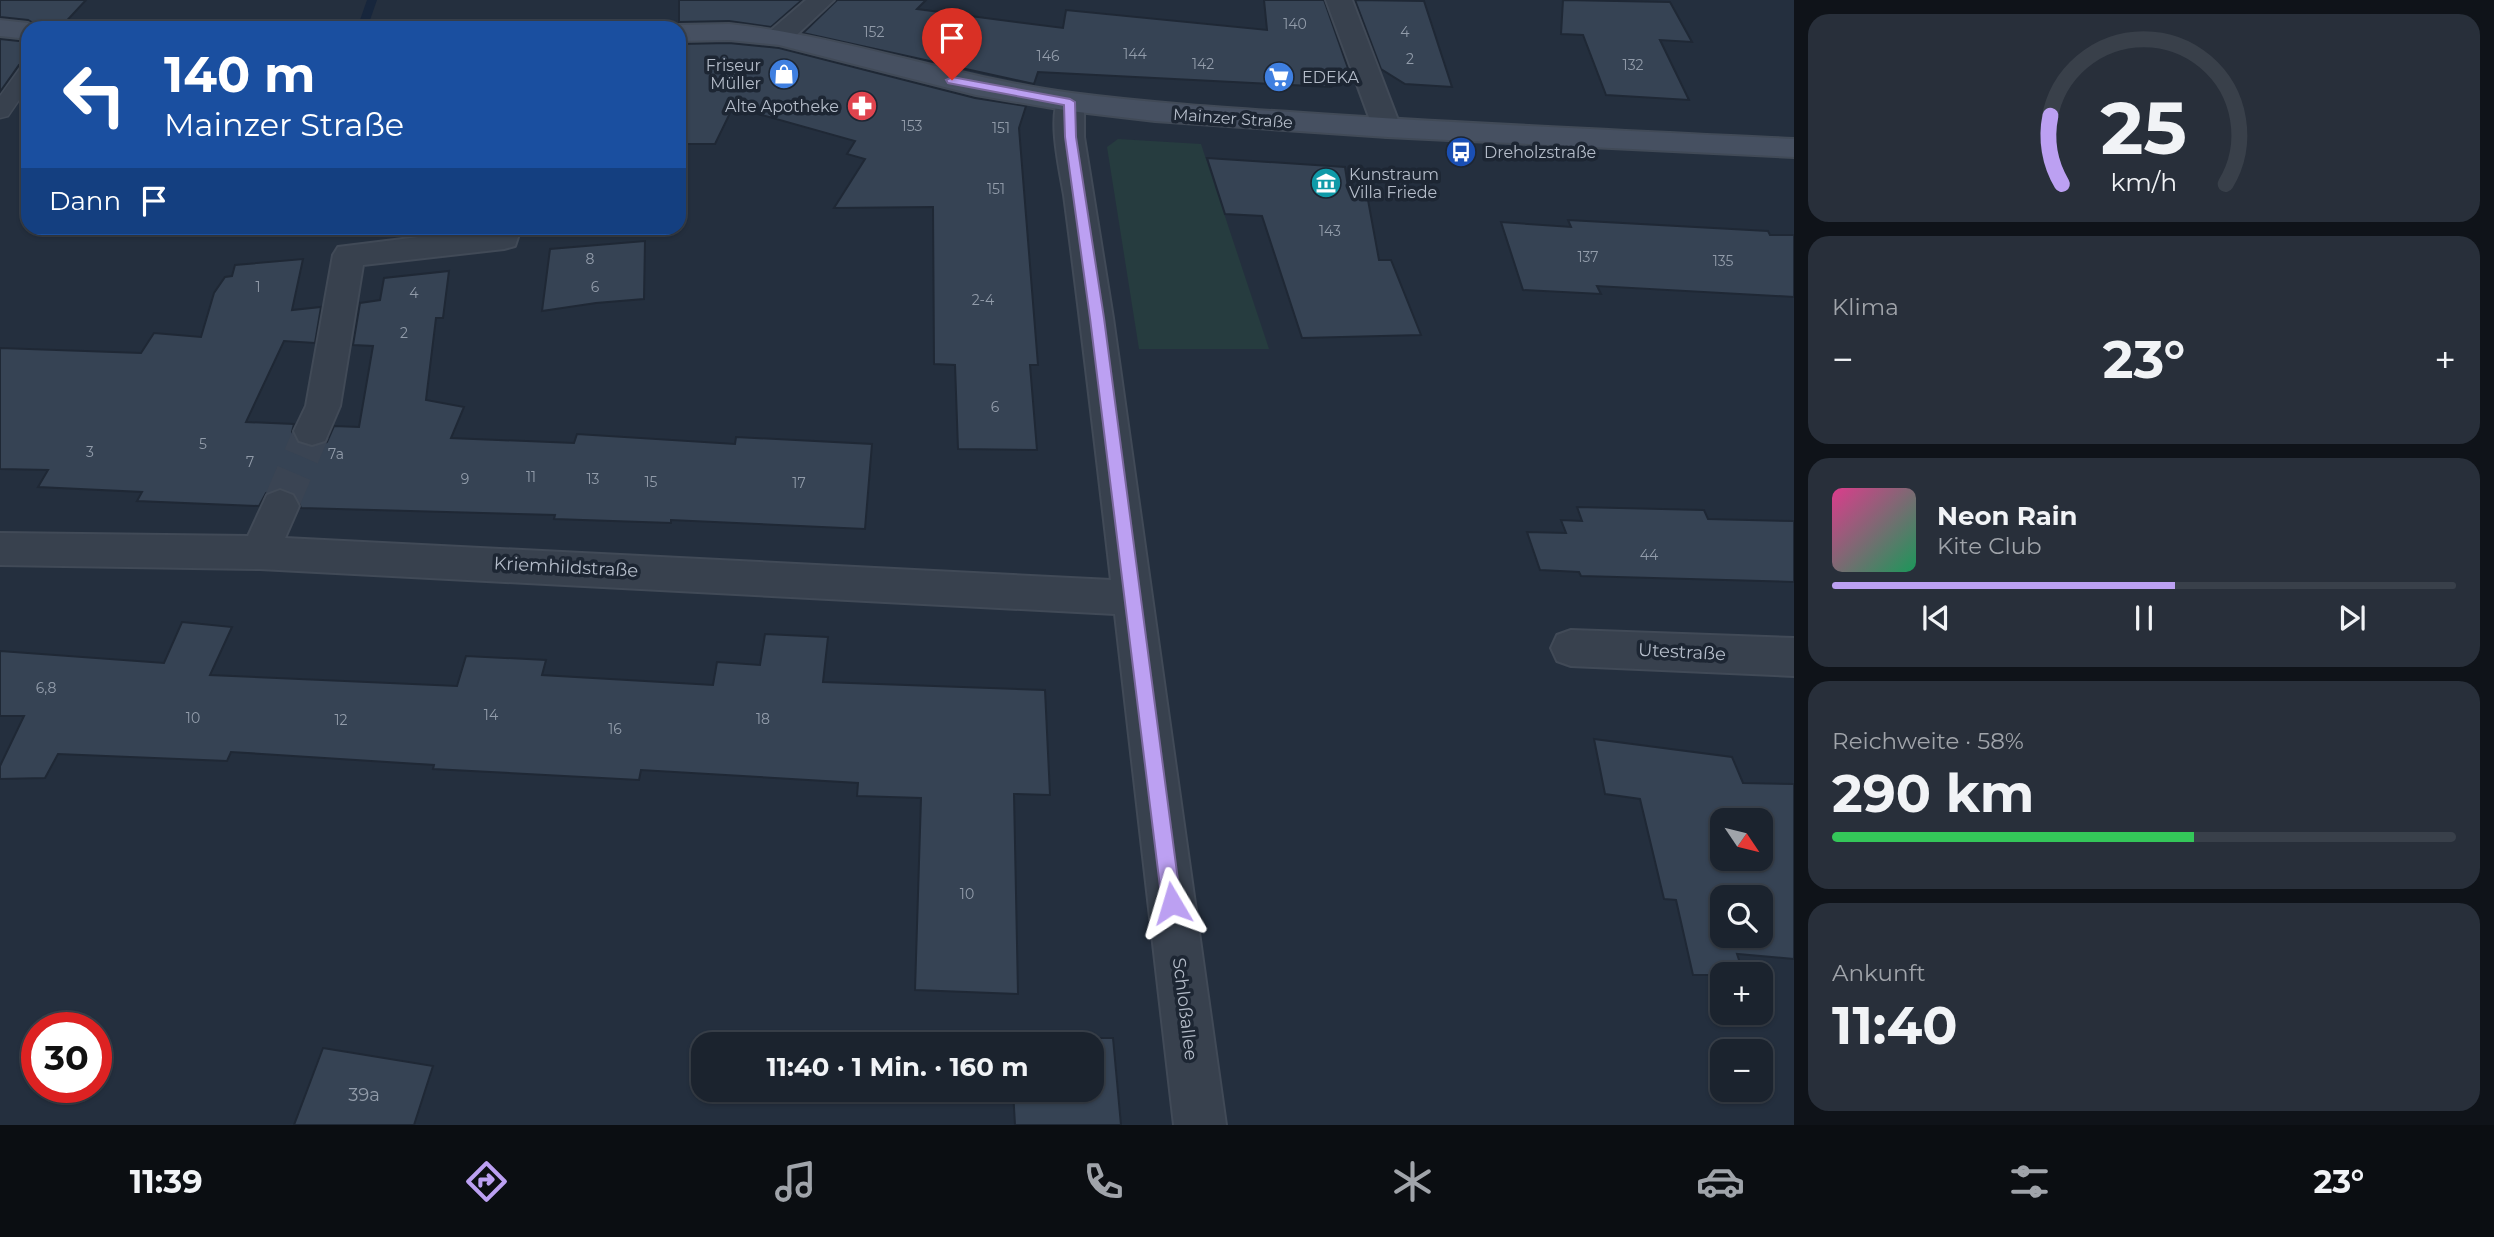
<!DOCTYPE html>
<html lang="de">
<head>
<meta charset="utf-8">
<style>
	:root { --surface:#1b232e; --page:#282f3a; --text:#f1f3f6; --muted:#a0a4aa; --line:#39404a; --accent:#bca0f2 }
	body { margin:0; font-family:Montserrat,sans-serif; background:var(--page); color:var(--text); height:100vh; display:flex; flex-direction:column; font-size:26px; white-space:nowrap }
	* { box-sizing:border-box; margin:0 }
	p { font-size:23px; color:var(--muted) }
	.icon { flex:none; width:38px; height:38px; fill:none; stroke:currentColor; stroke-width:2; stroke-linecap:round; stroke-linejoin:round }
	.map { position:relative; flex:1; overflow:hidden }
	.panel { display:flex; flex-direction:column; gap:14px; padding:14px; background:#0f1319; width:700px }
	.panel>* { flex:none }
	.banner { position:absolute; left:21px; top:21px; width:665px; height:214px; border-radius:21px; box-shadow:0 2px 5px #0004,0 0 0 2px var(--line); background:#1a4fa0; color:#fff; overflow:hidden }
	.needle { width:46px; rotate:125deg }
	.tools { position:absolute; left:1710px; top:808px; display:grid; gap:14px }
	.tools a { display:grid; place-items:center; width:63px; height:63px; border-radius:14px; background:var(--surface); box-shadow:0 2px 5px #0004,0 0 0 2px var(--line); font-size:35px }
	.speed { position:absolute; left:21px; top:1012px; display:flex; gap:14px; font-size:35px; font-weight:700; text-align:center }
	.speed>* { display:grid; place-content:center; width:91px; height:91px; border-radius:50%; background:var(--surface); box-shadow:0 2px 5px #0004,0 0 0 2px var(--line); line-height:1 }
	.speed .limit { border:10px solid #d22; background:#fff; color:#111 }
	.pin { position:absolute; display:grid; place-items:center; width:60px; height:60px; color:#fff; margin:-72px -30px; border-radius:50% 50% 50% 0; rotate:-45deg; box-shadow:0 0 7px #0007 }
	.pin .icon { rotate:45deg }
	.me { position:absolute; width:77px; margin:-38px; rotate:353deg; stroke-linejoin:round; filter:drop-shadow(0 0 5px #0008) }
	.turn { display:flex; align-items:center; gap:24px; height:147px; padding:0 28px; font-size:32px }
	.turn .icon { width:91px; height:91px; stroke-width:2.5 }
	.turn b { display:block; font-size:49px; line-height:60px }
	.then { display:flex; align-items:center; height:66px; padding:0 28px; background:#0003; gap:14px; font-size:26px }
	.big { font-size:52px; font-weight:700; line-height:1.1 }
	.panel .card { flex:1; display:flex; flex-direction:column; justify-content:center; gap:10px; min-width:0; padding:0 24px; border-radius:21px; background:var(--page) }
	.panel .dial { align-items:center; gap:0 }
	.dial svg { height:182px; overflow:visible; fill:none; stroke:var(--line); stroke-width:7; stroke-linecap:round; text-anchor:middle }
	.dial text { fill:var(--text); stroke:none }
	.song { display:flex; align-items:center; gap:21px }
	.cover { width:84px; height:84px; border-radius:10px; background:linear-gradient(135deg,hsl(330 70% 55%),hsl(150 70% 35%)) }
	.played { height:7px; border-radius:4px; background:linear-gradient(90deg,var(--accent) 55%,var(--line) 55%) }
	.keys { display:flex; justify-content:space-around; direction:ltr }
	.heat { display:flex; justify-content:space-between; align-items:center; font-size:38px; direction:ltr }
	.charge { height:10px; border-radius:5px; background:linear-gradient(90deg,#34c759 58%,var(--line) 0) }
	.trip { position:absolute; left:691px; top:1032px; width:413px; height:70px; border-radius:21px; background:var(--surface); box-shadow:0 2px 5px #0004,0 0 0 2px var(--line); font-weight:700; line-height:70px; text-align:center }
	.tab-bar { display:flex; height:112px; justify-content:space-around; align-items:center; background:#0b0e12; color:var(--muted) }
	.tab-bar .icon { width:49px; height:49px }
	.tab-bar .selected { color:var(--accent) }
	.tab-bar b { font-size:32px; color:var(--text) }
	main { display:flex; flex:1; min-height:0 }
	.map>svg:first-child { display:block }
	.green { fill:#263c3f }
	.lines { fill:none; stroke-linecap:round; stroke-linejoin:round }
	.stream { fill:#17263c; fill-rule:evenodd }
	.building { fill:#364354; stroke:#1f2835; stroke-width:2; fill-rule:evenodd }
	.street-tunnel { stroke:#3a4453; stroke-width:36; stroke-dasharray:36 18; stroke-linecap:butt }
	.lane-casing { stroke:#414a57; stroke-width:3 }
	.street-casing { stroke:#414a57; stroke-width:4 }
	.secondary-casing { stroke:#414a57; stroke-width:4 }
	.lane { fill:#38414e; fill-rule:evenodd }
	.street { fill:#38414e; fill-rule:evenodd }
	.secondary { fill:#465061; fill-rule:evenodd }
	.route { fill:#bca0f2; stroke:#7a689d; stroke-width:2 }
	.labels { text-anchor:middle; stroke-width:7; stroke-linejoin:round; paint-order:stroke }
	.number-label { font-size:14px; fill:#929caa }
	.far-poi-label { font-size:16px; fill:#b4bcc9; stroke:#1d2633; text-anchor:start }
	.far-street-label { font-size:16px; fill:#b4bcc9; stroke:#1d2633 }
	.street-label { font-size:18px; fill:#b4bcc9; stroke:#1d2633 }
	.near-number-label { font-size:18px; fill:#929caa }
</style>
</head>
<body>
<main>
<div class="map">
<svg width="1794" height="1125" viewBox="0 0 1794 1125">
	<rect width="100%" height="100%" fill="#242f3e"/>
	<path class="green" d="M 1118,139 L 1201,144 L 1269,349 L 1139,349 L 1107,147 Z"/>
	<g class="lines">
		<path class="stream" d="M 367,0 L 377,0 L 370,20 L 365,23 L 360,20 Z"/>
	</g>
	<path class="building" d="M 0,0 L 86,0 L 60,28 L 41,28 L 28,20 L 0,17 Z
		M 679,0 L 802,0 L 771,27 L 729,21 L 679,22 Z
		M 837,0 L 926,0 L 917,9 L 1063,28 L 1066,10 L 1267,30 L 1264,0 L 1324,0 L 1351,77 L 1331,87 L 1038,72 L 1034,84 L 803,33 Z
		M 1355,0 L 1424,1 L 1452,87 L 1405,84 L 1381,69 Z
		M 1563,0 L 1670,2 L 1692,42 L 1660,40 L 1689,100 L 1606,95 L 1583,35 L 1561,34 Z
		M 0,39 L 28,42 L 28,63 L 19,65 L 0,92 Z
		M 729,43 L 779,48 L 975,98 L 1026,106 L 1019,128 L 1038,365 L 1030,365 L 1037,450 L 958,449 L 955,365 L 934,364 L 933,207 L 834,208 L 865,159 L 847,154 L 855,141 L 733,107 L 715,144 L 679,144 L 679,44 Z
		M 1207,158 L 1345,167 L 1348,187 L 1366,189 L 1379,260 L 1391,260 L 1421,335 L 1302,338 L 1262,216 L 1225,214 Z
		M 1568,220 L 1768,231 L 1770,235 L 1794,235 L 1794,297 L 1597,286 L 1601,294 L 1523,290 L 1501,222 L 1571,227 Z
		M 645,241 L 644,299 L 596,303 L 542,311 L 550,249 Z
		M 303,259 L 292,310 L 321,307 L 315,343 L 284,341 L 246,422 L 294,424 L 292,432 L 297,442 L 311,448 L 327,442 L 334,426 L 359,427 L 373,346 L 353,345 L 360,303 L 380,300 L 384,278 L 449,271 L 443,318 L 436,318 L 426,400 L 464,407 L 451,438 L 574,443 L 577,434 L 735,444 L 736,437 L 872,444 L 865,529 L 671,520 L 671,523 L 554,519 L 555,515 L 301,508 L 295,494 L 281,488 L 266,493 L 259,506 L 137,501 L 142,492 L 38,487 L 48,470 L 0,469 L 0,348 L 141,353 L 154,333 L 201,337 L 214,293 L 225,277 L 232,276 L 235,265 Z
		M 1577,507 L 1704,510 L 1708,519 L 1794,521 L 1794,582 L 1581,576 L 1579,572 L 1540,570 L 1527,532 L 1566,533 L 1561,520 L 1582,521 Z
		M 182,622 L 232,627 L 210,675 L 457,686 L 466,656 L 546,660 L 542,675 L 713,685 L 717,662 L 760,665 L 765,634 L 828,637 L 823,682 L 1045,690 L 1050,795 L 1014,794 L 1018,994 L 915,990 L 921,798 L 857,796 L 858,783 L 641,770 L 639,780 L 433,769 L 434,765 L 231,752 L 227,761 L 58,754 L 45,778 L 0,779 L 0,766 L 24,716 L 0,716 L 0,651 L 164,663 Z
		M 1594,739 L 1732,757 L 1743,783 L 1794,784 L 1794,959 L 1737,954 L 1744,975 L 1693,975 L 1676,900 L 1664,899 L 1640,799 L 1605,794 ZM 1722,821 L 1760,821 L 1760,859 L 1722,859 ZM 1722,898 L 1760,898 L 1760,936 L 1722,936 Z
		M 1011,1038 L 1113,1038 L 1121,1125 L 1015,1125 L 1013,1090 L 1092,1090 L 1092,1045 L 1011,1045 Z
		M 323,1048 L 433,1066 L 414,1125 L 294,1125 Z"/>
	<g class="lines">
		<path class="street-tunnel" d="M 280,506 L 312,431"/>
		<g class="lane-casing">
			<path id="lane" d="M 28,66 L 28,87 L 8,116 L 0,118 L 0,96 L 21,67 Z"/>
		</g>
		<g class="street-casing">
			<path id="street" d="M 806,0 L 834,0 L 788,43 L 779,45 L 770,43 L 766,37 L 770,31 Z
				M 1326,0 L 1352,0 L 1401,128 L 1397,134 L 1387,137 L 1377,134 L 1373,128 Z
				M 1070,93 L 1080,96 L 1084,102 L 1084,137 L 1113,318 L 1226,1125 L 1174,1125 L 1115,614 L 260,569 L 0,565 L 0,533 L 248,536 L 267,495 L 280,490 L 293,495 L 299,506 L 285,538 L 1111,580 C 1096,451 1081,323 1064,195 C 1060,171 1047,116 1060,96 Z
				M 491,228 L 521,228 L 515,246 L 504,249 L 363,265 L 340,406 L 325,441 L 312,445 L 299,441 L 294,431 L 306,406 L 333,255 L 338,247 Z
				M 1571,630 L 1794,638 L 1794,676 L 1571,666 L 1557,661 L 1551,648 L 1557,635 Z"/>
		</g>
		<g class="secondary-casing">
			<path id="secondary" d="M 0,20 L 28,23 L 39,28 L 28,28 L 28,39 L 0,36 Z
				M 729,24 C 845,36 956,78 1072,93 C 1149,103 1226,108 1304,113 C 1467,124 1631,131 1794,139 L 1794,157 L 1387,137 L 1155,121 L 1070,111 L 976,95 L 779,45 L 729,40 L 679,41 L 679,28 L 669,28 L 679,25 Z"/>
		</g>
		<use href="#lane" class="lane"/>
		<use href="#street" class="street"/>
		<use href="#secondary" class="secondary"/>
	</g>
	<path class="route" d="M 952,77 L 1070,99 L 1075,102 L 1076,137 L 1104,318 L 1181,903 L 1178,910 L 1172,913 L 1165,910 L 1162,903 L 1090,318 L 1065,137 L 1064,105 L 948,83 L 946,80 Z"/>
	<defs>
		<g id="shop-disc" transform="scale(1.575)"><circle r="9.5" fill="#3f7fe0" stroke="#1d2633"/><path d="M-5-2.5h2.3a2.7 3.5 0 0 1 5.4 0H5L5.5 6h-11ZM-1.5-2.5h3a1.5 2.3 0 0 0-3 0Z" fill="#fff"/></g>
		<g id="supermarket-disc" transform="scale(1.575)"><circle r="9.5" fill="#3f7fe0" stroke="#1d2633"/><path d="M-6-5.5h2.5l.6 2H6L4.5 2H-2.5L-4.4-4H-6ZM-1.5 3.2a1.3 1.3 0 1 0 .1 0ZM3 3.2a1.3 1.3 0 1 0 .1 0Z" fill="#fff"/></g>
		<g id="pharmacy-disc" transform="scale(1.575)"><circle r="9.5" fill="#e0444e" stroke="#1d2633"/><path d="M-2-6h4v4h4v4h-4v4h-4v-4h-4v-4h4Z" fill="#fff"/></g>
		<g id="bus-disc" transform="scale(1.575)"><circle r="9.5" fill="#1a4fb4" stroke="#1d2633"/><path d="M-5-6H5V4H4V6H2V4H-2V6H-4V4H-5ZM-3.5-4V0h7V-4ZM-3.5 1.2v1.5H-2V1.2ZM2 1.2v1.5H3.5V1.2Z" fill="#fff"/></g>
		<g id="museum-disc" transform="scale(1.575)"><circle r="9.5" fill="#0f9aa8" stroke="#1d2633"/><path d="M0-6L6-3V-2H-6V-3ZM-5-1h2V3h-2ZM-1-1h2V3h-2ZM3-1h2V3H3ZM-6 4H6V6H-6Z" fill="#fff"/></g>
	</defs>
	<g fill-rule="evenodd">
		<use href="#shop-disc" x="784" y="74"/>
		<use href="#supermarket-disc" x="1279" y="77"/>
		<use href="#pharmacy-disc" x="862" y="106"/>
		<use href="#bus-disc" x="1461" y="152"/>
		<use href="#museum-disc" x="1326" y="183"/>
	</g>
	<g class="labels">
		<g class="number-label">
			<text x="1295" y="29">140</text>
			<text x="874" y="37">152</text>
			<text x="1405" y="37">4</text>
			<text x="1135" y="59">144</text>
			<text x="1048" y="61">146</text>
			<text x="1410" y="64">2</text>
			<text x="1203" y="69">142</text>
			<text x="1633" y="70">132</text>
			<text x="912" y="131">153</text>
			<text x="1001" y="133">151</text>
			<text x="996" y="194">151</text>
			<text x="1330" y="236">143</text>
			<text x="1588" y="262">137</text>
			<text x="590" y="264">8</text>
			<text x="1723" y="266">135</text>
			<text x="258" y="292">1</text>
			<text x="595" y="292">6</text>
			<text x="414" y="298">4</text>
			<text x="983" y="305">2-4</text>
			<text x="404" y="338">2</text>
			<text x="995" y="412">6</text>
			<text x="203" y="449">5</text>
			<text x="90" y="457">3</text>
			<text x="336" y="459">7a</text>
			<text x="250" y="467">7</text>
			<text x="531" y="482">11</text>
			<text x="465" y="484">9</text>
			<text x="593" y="484">13</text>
			<text x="651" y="487">15</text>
			<text x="799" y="488">17</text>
			<text x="1649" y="560">44</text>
			<text x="46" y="693">6,8</text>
			<text x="491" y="720">14</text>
			<text x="193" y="723">10</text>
			<text x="763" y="724">18</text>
			<text x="341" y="725">12</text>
			<text x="615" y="734">16</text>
			<text x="967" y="899">10</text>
		</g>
		<g class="far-poi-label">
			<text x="761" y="71" text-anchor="end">Friseur<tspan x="761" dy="18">Müller</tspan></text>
			<text x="1302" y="83">EDEKA</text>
			<text x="839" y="112" text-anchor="end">Alte Apotheke</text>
			<text x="1484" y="158">Dreholzstraße</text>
			<text x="1349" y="180">Kunstraum<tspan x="1349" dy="18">Villa Friede</tspan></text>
		</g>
		<g class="far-street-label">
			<text transform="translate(1233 118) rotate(4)" y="6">Mainzer Straße</text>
		</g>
		<g class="street-label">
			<text transform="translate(566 567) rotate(3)" y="6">Kriemhildstraße</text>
			<text transform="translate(1682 652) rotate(3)" y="6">Utestraße</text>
			<text transform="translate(1185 1009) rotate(83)" y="6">Schloßallee</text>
		</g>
		<g class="near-number-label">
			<text x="364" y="1101">39a</text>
		</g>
	</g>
</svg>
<div class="tools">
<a><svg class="needle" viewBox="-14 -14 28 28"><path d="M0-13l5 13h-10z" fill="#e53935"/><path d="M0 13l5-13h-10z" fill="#a0a4aa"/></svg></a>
<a><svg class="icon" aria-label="search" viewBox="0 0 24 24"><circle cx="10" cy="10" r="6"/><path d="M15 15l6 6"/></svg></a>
<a>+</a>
<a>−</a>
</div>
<div class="speed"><div class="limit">30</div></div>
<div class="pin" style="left:952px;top:80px;background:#d93025"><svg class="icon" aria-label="arrive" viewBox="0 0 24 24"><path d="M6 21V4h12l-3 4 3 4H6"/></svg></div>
<svg class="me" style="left:1172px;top:903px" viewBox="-20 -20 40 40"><path d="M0-17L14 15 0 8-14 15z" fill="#bca0f2" stroke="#fff" stroke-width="4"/></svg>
<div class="trip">11:40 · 1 Min. · 160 m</div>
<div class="banner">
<div class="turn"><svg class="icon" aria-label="left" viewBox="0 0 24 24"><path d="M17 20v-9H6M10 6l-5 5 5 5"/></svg><div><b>140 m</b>Mainzer Straße</div></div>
<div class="then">Dann<svg class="icon" aria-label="arrive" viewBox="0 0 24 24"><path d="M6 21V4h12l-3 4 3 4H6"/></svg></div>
</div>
</div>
<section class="panel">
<div class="card dial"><svg viewBox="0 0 100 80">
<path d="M14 69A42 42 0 1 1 86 69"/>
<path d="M14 69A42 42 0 0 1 9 39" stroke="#bca0f2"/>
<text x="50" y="56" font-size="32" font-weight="700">25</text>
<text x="50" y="72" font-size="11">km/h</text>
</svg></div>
<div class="card"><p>Klima</p>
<div class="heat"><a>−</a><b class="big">23°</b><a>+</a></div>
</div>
<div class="card">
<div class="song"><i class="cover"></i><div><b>Neon Rain</b><p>Kite Club</p></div></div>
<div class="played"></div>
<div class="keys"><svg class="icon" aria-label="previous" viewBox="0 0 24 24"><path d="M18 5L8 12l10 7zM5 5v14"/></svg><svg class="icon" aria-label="pause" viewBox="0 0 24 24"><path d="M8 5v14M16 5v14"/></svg><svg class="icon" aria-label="next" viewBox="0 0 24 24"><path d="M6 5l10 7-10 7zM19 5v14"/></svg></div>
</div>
<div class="card"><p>Reichweite · 58%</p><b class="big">290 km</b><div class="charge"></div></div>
<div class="card"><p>Ankunft</p><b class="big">11:40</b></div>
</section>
</main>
<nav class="tab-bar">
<b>11:39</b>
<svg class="icon selected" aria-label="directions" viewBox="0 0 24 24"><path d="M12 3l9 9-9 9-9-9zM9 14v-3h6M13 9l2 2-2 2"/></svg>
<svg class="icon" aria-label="music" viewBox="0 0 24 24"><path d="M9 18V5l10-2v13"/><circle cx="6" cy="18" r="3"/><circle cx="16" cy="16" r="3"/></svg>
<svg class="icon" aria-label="phone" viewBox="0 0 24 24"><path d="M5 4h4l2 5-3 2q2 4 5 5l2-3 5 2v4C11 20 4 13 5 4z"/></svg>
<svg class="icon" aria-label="climate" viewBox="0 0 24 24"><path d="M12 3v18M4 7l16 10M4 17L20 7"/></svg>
<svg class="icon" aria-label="car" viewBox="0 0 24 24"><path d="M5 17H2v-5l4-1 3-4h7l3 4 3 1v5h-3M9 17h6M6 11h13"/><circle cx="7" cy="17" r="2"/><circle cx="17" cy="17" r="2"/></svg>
<svg class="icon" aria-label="filters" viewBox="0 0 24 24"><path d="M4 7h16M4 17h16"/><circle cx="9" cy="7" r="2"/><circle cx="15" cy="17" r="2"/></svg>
<b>23°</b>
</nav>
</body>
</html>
